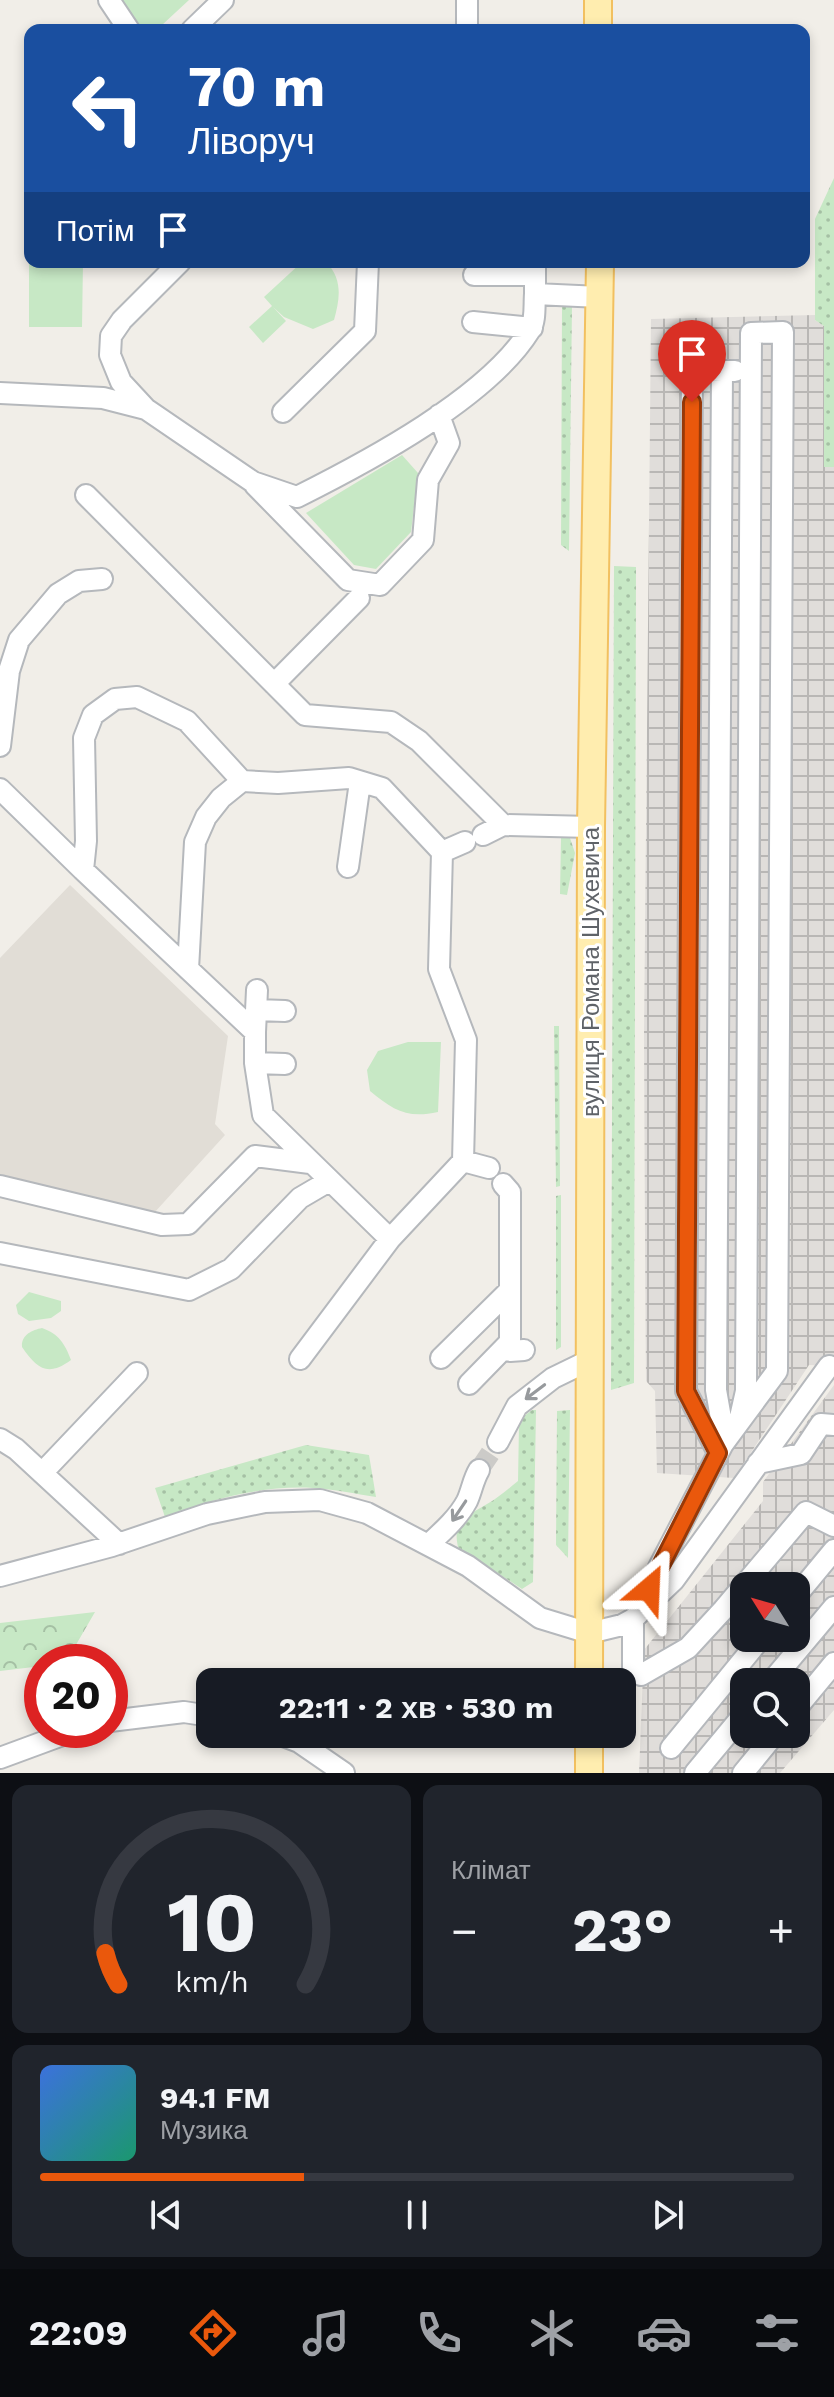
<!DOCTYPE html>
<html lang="uk">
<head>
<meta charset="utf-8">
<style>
	:root { --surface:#171b24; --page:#20242c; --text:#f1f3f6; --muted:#9ea1a6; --line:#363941; --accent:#ea580c }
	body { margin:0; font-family:"Work Sans",sans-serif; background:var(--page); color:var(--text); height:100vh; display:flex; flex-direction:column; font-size:30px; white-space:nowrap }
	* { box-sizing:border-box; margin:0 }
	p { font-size:26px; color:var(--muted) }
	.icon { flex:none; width:44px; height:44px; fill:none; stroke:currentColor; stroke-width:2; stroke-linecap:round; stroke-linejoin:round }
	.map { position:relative; height:1773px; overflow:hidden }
	.drawer { display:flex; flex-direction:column; gap:12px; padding:12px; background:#0d0f14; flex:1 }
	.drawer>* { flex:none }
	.hud { position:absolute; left:24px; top:24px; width:786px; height:244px; border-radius:16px; box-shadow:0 4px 12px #0003; background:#1a4fa0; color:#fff; overflow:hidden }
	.needle { width:52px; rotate:307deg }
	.tools { position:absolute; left:730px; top:1572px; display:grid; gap:16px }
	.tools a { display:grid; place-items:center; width:80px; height:80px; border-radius:16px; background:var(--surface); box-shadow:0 4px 12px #0003; font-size:40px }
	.speed { position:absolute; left:24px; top:1644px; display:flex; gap:16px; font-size:40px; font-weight:700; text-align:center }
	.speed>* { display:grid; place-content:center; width:104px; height:104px; border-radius:50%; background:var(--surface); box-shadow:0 4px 12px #0003; line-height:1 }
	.speed .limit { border:12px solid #d22; background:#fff; color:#111 }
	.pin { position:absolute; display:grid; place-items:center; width:68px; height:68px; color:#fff; margin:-82px -34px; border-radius:50% 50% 50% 0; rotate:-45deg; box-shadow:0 0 8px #0007 }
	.pin .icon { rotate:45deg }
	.me { position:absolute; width:88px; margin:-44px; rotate:26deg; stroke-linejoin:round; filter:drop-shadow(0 0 6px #0008) }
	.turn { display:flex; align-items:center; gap:28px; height:168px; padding:0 32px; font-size:36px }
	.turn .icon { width:104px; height:104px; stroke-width:2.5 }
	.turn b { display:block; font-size:56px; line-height:68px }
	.then { display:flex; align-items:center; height:76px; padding:0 32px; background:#0003; gap:16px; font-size:30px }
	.big { font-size:60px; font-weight:700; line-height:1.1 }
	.drawer .card { flex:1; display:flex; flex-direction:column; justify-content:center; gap:12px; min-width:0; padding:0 28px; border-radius:16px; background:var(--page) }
	.drawer .dial { align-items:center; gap:0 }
	.dial svg { height:208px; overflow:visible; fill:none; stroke:var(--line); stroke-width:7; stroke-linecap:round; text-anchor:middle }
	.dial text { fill:var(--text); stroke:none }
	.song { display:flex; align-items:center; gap:24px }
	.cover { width:96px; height:96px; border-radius:12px; background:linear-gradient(135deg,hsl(220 70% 55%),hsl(160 70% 35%)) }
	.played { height:8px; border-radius:4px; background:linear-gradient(90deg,var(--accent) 35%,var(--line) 35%) }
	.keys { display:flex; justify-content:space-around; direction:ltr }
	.heat { display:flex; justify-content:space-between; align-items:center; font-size:44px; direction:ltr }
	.drawer .tiles { flex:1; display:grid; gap:12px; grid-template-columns:1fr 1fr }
	.card:last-child { grid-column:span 2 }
	.trip { position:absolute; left:196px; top:1668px; width:440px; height:80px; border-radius:16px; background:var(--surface); box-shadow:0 4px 12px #0003; font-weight:700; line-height:80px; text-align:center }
	.tab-bar { display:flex; height:128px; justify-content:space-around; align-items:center; background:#090b0e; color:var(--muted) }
	.tab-bar .icon { width:56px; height:56px }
	.tab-bar .on { color:var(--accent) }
	.tab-bar b { font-size:36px; color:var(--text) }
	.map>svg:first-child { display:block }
	.industrial { fill:url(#industrial-grid); fill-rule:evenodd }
	.education { fill:#e1ddd6 }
	.grass { fill:url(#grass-dots) }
	.forest { fill:url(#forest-crowns) }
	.green { fill:#c7e8c5 }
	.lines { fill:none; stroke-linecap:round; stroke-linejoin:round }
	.minor-tunnel { stroke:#cccbc8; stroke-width:20; stroke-dasharray:20 10; stroke-linecap:butt }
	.minor-casing { stroke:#b5b8bc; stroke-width:24 }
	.major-casing { stroke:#f2c060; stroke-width:30 }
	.minor { stroke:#fff; stroke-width:20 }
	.major { stroke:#ffedaf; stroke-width:26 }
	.oneway { stroke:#979a9d }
	.route-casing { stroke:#983908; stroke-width:20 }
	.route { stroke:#ea580c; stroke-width:14 }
	.labels { text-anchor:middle; stroke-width:6; stroke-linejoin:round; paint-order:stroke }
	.street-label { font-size:24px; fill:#5f6368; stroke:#fff }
</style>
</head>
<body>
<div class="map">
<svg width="834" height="1773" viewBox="0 0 834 1773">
	<defs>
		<pattern id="industrial-grid" width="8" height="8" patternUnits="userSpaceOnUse" patternTransform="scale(2)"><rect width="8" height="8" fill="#e0ddda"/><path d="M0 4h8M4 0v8" fill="none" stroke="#b9b7b5"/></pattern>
		<pattern id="grass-dots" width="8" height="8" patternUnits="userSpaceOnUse" patternTransform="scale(2)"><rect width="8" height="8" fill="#c7e8c5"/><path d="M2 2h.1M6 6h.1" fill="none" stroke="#a5c0a4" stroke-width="1.8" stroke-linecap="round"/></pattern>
		<pattern id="forest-crowns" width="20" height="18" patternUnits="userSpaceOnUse" patternTransform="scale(2)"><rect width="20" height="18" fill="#c7e8c5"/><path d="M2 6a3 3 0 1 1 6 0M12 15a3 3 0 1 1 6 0" fill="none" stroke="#a5c0a4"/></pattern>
	</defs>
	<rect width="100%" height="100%" fill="#f1eee8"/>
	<path class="industrial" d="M 815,315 L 815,320 L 824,326 L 824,466 L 834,467 L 834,1366 L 809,1365 L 734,1478 L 657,1473 L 655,1391 L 646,1381 L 645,1238 L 644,1035 L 651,319 Z
		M 834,1385 L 834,1710 L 780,1773 L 639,1773 L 644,1650 L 763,1501 L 763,1482 ZM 744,1586 L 796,1586 L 796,1638 L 744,1638 ZM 744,1682 L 796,1682 L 796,1734 L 744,1734 Z"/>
	<path class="education" d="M 70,885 L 228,1036 L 215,1124 L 225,1135 L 154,1213 L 0,1174 L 0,958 Z"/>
	<path class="grass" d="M 834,178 L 834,467 L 824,467 L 824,326 L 815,320 L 815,219 Z
		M 562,305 L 572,305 L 569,551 L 561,545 Z
		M 614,566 L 636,567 L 634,1383 L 611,1390 Z
		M 561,838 L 570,838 L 575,853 L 567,895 L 560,894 Z
		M 554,1026 L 559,1026 L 560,1186 L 556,1187 Z
		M 561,1195 L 561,1347 L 556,1350 L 556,1196 Z
		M 532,1410 L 536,1410 L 533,1582 L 522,1589 L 458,1547 C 452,1519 466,1517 487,1504 C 498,1498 508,1489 518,1481 L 519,1425 L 524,1416 Z
		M 570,1410 L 568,1558 L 556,1545 L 557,1411 Z
		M 306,1445 L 369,1455 L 376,1497 C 355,1494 334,1489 313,1488 C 263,1485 211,1499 165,1517 L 155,1488 Z"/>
	<path class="forest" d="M 95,1612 L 66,1662 L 42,1662 L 42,1666 L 0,1671 L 0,1623 Z"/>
	<path class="green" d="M 121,0 L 189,0 L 162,25 L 139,26 Z
		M 29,217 L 30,262 L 83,262 L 82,327 L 29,327 Z
		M 302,262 L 326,262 C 343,279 340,299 334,320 L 313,329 L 284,317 L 273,307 L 286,321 L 263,343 L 249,327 L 272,306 L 264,297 Z
		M 402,455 L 418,473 L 411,532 L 376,569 L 354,565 L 306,513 Z
		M 408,1042 L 441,1042 L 438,1112 C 407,1119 393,1110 370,1091 L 367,1070 L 378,1051 Z
		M 29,1292 L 61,1301 L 61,1311 L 51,1318 L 29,1321 L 18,1314 L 16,1305 Z
		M 42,1328 C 59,1334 65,1344 71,1360 C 48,1377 37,1369 22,1347 C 21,1335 32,1330 42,1328 Z"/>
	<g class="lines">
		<path class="minor-tunnel" d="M 479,1470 L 498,1442"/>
		<g class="minor-casing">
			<path id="minor" d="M 109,0 L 129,30
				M 192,30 L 223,0
				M 467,30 L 467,0
				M 180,262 L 122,320 L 111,336 L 110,355 L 121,382 L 146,409 L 253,482 L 297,497 C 367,462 488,398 530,330 C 536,321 534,305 535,294
				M 535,262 L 535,294 L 600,297
				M 474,275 L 535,275
				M 473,322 L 532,328
				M 0,393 L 103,398 L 146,409
				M 283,412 L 365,331 L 368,262
				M 255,485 L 348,580 L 380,585 L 423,540 L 428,480 L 449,443 L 439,415
				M 86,495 L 305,715 L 391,722 L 419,741 L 503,825
				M 274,684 L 359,598
				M 0,746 L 9,671 L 19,640 L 58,594 L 79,581 L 102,579
				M 0,789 L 83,870
				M 483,835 L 503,825 L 591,827
				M 442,852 L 465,842
				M 348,867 L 360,782
				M 188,969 L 195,842 L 206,817 L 221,798 L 242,781
				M 256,1010 L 285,1011
				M 255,1032 L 257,990
				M 255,1063 L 285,1064
				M 463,1161 L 489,1168
				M 503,1184 L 510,1192 L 510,1351 L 524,1350
				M 0,1186 L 162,1225 L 188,1224 L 255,1156 L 310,1163
				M 0,1253 L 189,1290 L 231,1269 L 300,1198 L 329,1181
				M 441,1358 L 510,1290
				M 300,1359 L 390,1239 L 463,1161 L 466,1040 L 439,969 L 442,852 L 382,788 L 349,778 L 278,783 L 242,781 L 187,721 L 137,697 L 115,699 L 93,715 L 84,738 L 86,841 L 83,870 L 255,1032 L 255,1063 L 263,1115 L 390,1239
				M 469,1384 L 510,1342
				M 0,1439 L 16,1449 L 119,1544
				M 725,1441 L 716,1390 L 722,371 L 735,371
				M 498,1442 L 517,1406 L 553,1378 L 590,1360
				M 718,1453 L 686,1391 L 692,370 L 722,371
				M 758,1463 L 801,1454 L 821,1424 L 834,1425
				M 42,1473 L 137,1373
				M 428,1545 C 442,1532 458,1518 467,1501 C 472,1490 473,1480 479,1470
				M 0,1576 L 112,1546 L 207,1514 L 265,1502 L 320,1500 L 367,1513 L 468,1566 L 540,1618 L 589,1633 L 622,1625 L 633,1619 L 674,1580 L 829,1366
				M 796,1596 L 834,1550
				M 638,1613 L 660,1565 L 723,1444 L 777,1371 L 783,332 L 751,333 L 746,1391 L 739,1422
				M 633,1619 L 633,1669 L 636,1673 L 641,1675 L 688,1648 L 723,1610 L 806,1512 L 834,1526
				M 771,1682 L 834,1607
				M 796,1709 L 834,1663
				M 110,1721 L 184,1712 L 210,1716
				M 278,1734 L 299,1742 L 344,1773
				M 671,1748 L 761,1638
				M 0,1758 L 76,1730
				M 695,1773 L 744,1714
				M 743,1773 L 775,1734"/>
		</g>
		<g class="major-casing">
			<path id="major" d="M 598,0 L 598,30
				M 589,1682 L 591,827 L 600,262
				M 589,1773 L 589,1734"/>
		</g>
		<use href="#minor" class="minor"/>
		<use href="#major" class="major"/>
	</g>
	<defs><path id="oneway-shaft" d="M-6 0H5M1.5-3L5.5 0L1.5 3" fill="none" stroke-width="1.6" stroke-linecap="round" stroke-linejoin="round" transform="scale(2)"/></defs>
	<g class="oneway">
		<use href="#oneway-shaft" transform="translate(535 1392) rotate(143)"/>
		<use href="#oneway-shaft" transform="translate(459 1511) rotate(124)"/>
	</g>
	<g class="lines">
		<g class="route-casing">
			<path id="route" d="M 649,1589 L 718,1453 L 686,1391 L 692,402"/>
		</g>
		<use href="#route" class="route"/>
	</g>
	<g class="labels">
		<g class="street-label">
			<text transform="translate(591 972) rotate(-90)" y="8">вулиця Романа Шухевича</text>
		</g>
	</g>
</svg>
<div class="tools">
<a><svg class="needle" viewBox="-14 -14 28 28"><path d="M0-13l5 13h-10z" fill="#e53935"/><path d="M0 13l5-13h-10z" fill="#9ea1a6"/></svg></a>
<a><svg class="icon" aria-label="search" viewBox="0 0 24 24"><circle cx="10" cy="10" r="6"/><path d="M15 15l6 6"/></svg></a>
</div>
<div class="speed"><div class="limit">20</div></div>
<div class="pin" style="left:692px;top:402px;background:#d93025"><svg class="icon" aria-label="arrive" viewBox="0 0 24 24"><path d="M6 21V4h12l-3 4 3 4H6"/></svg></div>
<svg class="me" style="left:649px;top:1589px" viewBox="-20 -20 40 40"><path d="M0-17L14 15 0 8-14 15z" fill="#ea580c" stroke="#fff" stroke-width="4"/></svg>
<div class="trip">22:11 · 2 хв · 530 m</div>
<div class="hud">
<div class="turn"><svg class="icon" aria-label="left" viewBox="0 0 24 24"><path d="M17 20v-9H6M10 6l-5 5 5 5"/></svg><div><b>70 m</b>Ліворуч</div></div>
<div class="then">Потім<svg class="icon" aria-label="arrive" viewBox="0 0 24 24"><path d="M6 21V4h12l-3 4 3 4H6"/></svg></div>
</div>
</div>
<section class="drawer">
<div class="tiles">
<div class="card dial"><svg viewBox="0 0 100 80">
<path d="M14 69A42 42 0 1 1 86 69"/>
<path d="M14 69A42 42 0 0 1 9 57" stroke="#ea580c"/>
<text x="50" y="56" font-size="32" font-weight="700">10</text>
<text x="50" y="72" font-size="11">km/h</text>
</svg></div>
<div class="card"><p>Клімат</p>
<div class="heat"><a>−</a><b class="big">23°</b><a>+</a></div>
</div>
<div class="card">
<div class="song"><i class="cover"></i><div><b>94.1 FM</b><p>Музика</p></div></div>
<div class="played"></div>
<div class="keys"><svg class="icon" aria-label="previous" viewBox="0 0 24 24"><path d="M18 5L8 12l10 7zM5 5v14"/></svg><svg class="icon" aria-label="pause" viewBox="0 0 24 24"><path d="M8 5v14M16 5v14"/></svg><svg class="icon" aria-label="next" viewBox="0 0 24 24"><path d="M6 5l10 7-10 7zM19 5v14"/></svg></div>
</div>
</div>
</section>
<nav class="tab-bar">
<b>22:09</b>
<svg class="icon on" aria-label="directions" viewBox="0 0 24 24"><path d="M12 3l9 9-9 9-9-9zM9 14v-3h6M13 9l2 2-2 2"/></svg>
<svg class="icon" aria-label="music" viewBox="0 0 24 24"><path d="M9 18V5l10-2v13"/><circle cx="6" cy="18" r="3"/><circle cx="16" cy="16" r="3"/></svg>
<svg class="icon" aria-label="phone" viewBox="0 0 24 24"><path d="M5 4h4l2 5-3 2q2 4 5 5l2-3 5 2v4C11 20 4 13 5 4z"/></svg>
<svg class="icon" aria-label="climate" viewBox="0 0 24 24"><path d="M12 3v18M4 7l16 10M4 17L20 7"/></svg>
<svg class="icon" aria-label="car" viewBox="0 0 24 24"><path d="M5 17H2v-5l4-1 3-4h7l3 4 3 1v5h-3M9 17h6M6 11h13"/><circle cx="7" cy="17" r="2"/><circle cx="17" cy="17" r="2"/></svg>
<svg class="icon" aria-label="filters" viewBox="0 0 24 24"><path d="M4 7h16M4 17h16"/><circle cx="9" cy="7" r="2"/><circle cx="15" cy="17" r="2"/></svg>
</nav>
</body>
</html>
